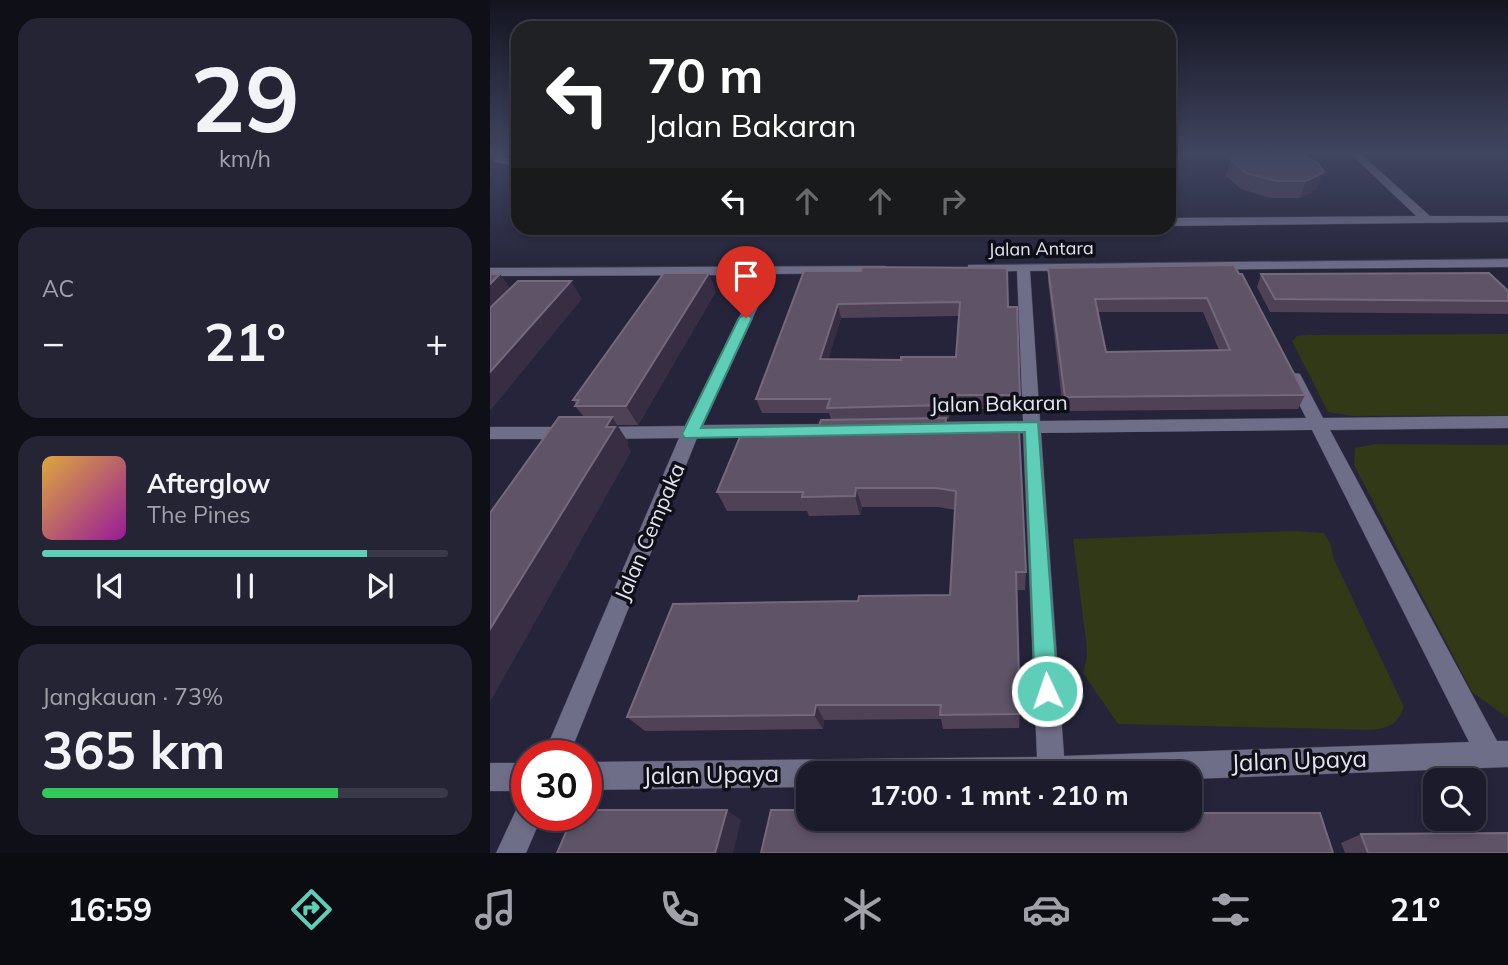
<!DOCTYPE html>
<html lang="id">
<head>
<meta charset="utf-8">
<style>
	:root { --surface:#1c1b2c; --page:#252434; --text:#f1f3f6; --muted:#a0a1a9; --line:#3a3948; --accent:#5eceb8 }
	body { margin:0; font-family:Mulish,sans-serif; background:var(--page); color:var(--text); height:100vh; display:flex; flex-direction:column; font-size:26px; white-space:nowrap }
	* { box-sizing:border-box; margin:0 }
	p { font-size:23px; color:var(--muted) }
	.icon { flex:none; width:38px; height:38px; fill:none; stroke:currentColor; stroke-width:2; stroke-linecap:round; stroke-linejoin:round }
	.map { position:relative; flex:1; overflow:hidden }
	.sheet { display:flex; flex-direction:column; gap:18px; padding:18px; background:#0f0f18; width:490px }
	.sheet>* { flex:none }
	.top-card { position:absolute; left:21px; top:21px; width:665px; height:214px; border-radius:21px; box-shadow:0 4px 10px #0003,0 0 0 2px var(--line); background:#202124; color:#fff; overflow:hidden }
	.fabs { position:absolute; left:933px; top:768px; display:grid; gap:14px }
	.fabs a { display:grid; place-items:center; width:63px; height:63px; border-radius:14px; background:var(--surface); box-shadow:0 4px 10px #0003,0 0 0 2px var(--line); font-size:35px }
	.speed { position:absolute; left:21px; top:740px; display:flex; gap:14px; font-size:35px; font-weight:700; text-align:center }
	.speed>* { display:grid; place-content:center; width:91px; height:91px; border-radius:50%; background:var(--surface); box-shadow:0 4px 10px #0003,0 0 0 2px var(--line); line-height:1 }
	.speed .limit { border:10px solid #d22; background:#fff; color:#111 }
	.pin { position:absolute; display:grid; place-items:center; width:60px; height:60px; color:#fff; margin:-72px -30px; border-radius:50% 50% 50% 0; rotate:-45deg; box-shadow:0 0 7px #0007 }
	.pin .icon { rotate:45deg }
	.me { position:absolute; width:77px; margin:-38px; rotate:357deg; stroke-linejoin:round; filter:drop-shadow(0 0 5px #0008) }
	.turn { display:flex; align-items:center; gap:24px; height:147px; padding:0 21px; font-size:32px }
	.turn .icon { width:91px; height:91px; stroke-width:2.5 }
	.turn b { display:block; font-size:49px; line-height:60px }
	.lanes { display:flex; align-items:center; height:66px; padding:0 21px; background:#0003; justify-content:center; gap:35px; direction:ltr }
	.lanes .off { opacity:.35 }
	.big { font-size:52px; font-weight:700; line-height:1.1 }
	.sheet .widget { flex:1; display:flex; flex-direction:column; justify-content:center; gap:10px; min-width:0; padding:0 24px; border-radius:21px; background:var(--page) }
	.sheet .dial { align-items:center; gap:0 }
	.dial b { font-size:91px; line-height:1 }
	.song { display:flex; align-items:center; gap:21px }
	.cover { width:84px; height:84px; border-radius:10px; background:linear-gradient(135deg,hsl(40 70% 55%),hsl(300 70% 35%)) }
	.played { height:7px; border-radius:4px; background:linear-gradient(90deg,var(--accent) 80%,var(--line) 80%) }
	.keys { display:flex; justify-content:space-around; direction:ltr }
	.heat { display:flex; justify-content:space-between; align-items:center; font-size:38px; direction:ltr }
	.charge { height:10px; border-radius:5px; background:linear-gradient(90deg,#34c759 73%,var(--line) 0) }
	.trip { position:absolute; left:306px; top:761px; width:406px; height:70px; border-radius:21px; background:var(--surface); box-shadow:0 4px 10px #0003,0 0 0 2px var(--line); font-weight:700; line-height:70px; text-align:center }
	.menu { display:flex; height:112px; justify-content:space-around; align-items:center; background:#0b0b12; color:var(--muted) }
	.menu .icon { width:49px; height:49px }
	.menu .current { color:var(--accent) }
	.menu b { font-size:32px; color:var(--text) }
	main { display:flex; flex:1; min-height:0 }
	.map>svg:first-child { display:block }
	.green { fill:#313916 }
	.lines { fill:none; stroke-linecap:round; stroke-linejoin:round }
	.minor-casing { stroke:#424052; stroke-width:1 }
	.minor { fill:#6f6e88; fill-rule:evenodd }
	.wall { fill:#4f4156; fill-rule:evenodd }
	.shaded-wall { fill:#382e44 }
	.building { fill:#5f5367; stroke:#74697c; stroke-width:2; fill-rule:evenodd }
	.route { fill:#5eceb8; stroke:#3d8678; stroke-width:2 }
	.labels { text-anchor:middle; stroke-width:7; stroke-linejoin:round; paint-order:stroke }
	.far-street-label { font-size:18px; fill:#e3e3f2; stroke:#0f0f18 }
	.street-label { font-size:21px; fill:#e3e3f2; stroke:#0f0f18 }
	.near-street-label { font-size:24px; fill:#e3e3f2; stroke:#0f0f18 }
</style>
</head>
<body>
<main>
<section class="sheet">
<div class="widget dial"><b>29</b><p>km/h</p></div>
<div class="widget"><p>AC</p>
<div class="heat"><a>−</a><b class="big">21°</b><a>+</a></div>
</div>
<div class="widget">
<div class="song"><i class="cover"></i><div><b>Afterglow</b><p>The Pines</p></div></div>
<div class="played"></div>
<div class="keys"><svg class="icon" aria-label="previous" viewBox="0 0 24 24"><path d="M18 5L8 12l10 7zM5 5v14"/></svg><svg class="icon" aria-label="pause" viewBox="0 0 24 24"><path d="M8 5v14M16 5v14"/></svg><svg class="icon" aria-label="next" viewBox="0 0 24 24"><path d="M6 5l10 7-10 7zM19 5v14"/></svg></div>
</div>
<div class="widget"><p>Jangkauan · 73%</p><b class="big">365 km</b><div class="charge"></div></div>
</section>
<div class="map">
<svg width="1018" height="853" viewBox="0 0 1018 853">
	<rect width="100%" height="100%" fill="#25243a"/>
	<path class="green" d="M 1018,334 L 1018,415 L 862,416 L 838,412 L 802,341 L 807,336 L 818,335 Z
		M 885,444 L 1018,445 L 1018,718 L 982,692 L 864,465 L 865,448 Z
		M 804,531 L 834,533 L 841,545 L 843,557 L 914,707 C 907,725 899,728 881,730 L 628,724 L 593,673 L 597,657 L 596,640 L 583,539 Z"/>
	<g class="lines">
		<g class="minor-casing">
			<path id="minor" d="M 7,154 L 17,154 L 14,158 L 28,160 L 28,166 L 4,162 Z
				M 861,154 L 871,154 L 940,216 L 1018,216 L 1018,222 L 679,226 L 679,218 L 926,216 Z
				M 1018,259 L 1018,267 L 540,271 L 550,421 L 816,418 L 796,378 L 804,373 L 810,374 L 833,418 L 1018,416 L 1018,428 L 840,430 L 1007,741 L 1018,741 L 1018,767 L 700,779 L 700,774 L 318,774 L 318,787 L 96,790 L 96,762 L 547,757 L 533,433 L 434,434 L 428,432 L 425,428 L 428,424 L 434,422 L 533,421 L 527,271 L 483,272 L 478,271 L 478,265 ZM 822,430 L 979,742 L 574,756 L 551,433 Z
				M 395,266 L 402,270 L 400,273 L 283,274 L 213,425 L 350,424 L 356,425 L 359,430 L 356,435 L 350,436 L 207,438 L 79,756 L 53,756 L 189,438 L 108,439 L 102,438 L 99,433 L 102,428 L 108,427 L 195,426 L 270,275 L 0,276 L 0,268 Z
				M 0,427 L 80,427 L 86,428 L 89,433 L 86,438 L 80,439 L 0,439 Z
				M 0,763 L 37,763 L 37,791 L 0,791 Z
				M 37,802 L 37,816 L 52,816 L 36,853 L 6,853 L 28,806 Z"/>
		</g>
		<use href="#minor" class="minor"/>
	</g>
	<path class="wall" d="M 806,154 L 827,189 L 810,198 L 780,198 L 751,189 L 736,176 L 741,160 Z
		M 744,265 L 815,395 L 808,409 L 573,411 L 558,281 L 558,268 ZM 608,312 L 713,312 L 729,350 L 616,352 Z
		M 314,271 L 518,307 L 530,395 L 530,409 L 460,409 L 459,419 L 456,419 L 457,428 L 536,572 L 535,590 L 526,590 L 530,714 L 529,728 L 453,729 L 451,719 L 334,720 L 333,729 L 155,731 L 137,717 L 368,601 L 460,595 L 465,510 L 448,507 L 372,507 L 370,515 L 319,516 L 317,511 L 237,511 L 227,492 L 327,431 L 341,420 L 339,413 L 272,413 L 266,399 ZM 469,316 L 466,357 L 411,360 L 338,359 L 351,318 Z
		M 771,274 L 1018,291 L 1018,314 L 780,312 L 767,287 Z
		M 226,291 L 148,425 L 127,425 L 138,442 L 137,445 L 141,452 L 94,417 L 85,406 L 86,404 L 83,400 Z
		M 871,834 L 1018,853 L 855,853 L 851,843 Z"/>
	<path class="shaded-wall" d="M 834,172 L 827,189 L 810,198 L 816,181 Z
		M 219,273 L 226,291 L 148,425 L 136,406 Z
		M 10,274 L 23,292 L 0,317 L 0,284 Z
		M 81,281 L 92,299 L 0,411 L 0,372 Z
		M 348,304 L 351,318 L 334,373 L 330,359 Z
		M 459,395 L 460,409 L 459,419 L 458,405 Z
		M 122,417 L 138,442 L 137,445 L 141,452 L 0,702 L 0,629 Z
		M 366,488 L 372,507 L 370,515 L 365,496 Z
		M 326,705 L 334,720 L 333,729 L 324,715 Z
		M 237,810 L 251,820 L 243,853 L 225,853 Z"/>
	<path class="building" d="M 746,154 L 806,154 L 815,156 L 828,163 L 834,172 L 816,181 L 786,181 L 756,173 L 741,160 Z
		M 744,265 L 749,274 L 752,274 L 815,395 L 575,397 L 558,268 ZM 717,298 L 740,350 L 616,352 L 605,299 Z
		M 372,267 L 517,268 L 518,307 L 527,307 L 530,395 L 459,395 L 458,405 L 337,408 L 340,399 L 266,399 L 314,271 L 371,271 ZM 470,302 L 466,357 L 411,357 L 411,360 L 330,359 L 348,304 Z
		M 174,273 L 219,273 L 136,406 L 85,406 L 89,400 L 83,400 Z
		M 999,273 L 1018,291 L 1018,301 L 785,299 L 771,274 Z
		M 0,274 L 10,274 L 0,284 Z
		M 28,281 L 81,281 L 0,372 L 0,308 Z
		M 69,417 L 122,417 L 116,427 L 125,427 L 0,629 L 0,513 Z
		M 456,418 L 455,428 L 529,428 L 536,572 L 526,572 L 530,714 L 450,715 L 451,705 L 326,705 L 324,715 L 137,717 L 183,604 L 368,601 L 369,596 L 460,595 L 466,491 L 446,488 L 366,488 L 365,496 L 312,497 L 313,492 L 227,492 L 252,432 L 327,431 L 331,420 Z
		M 96,810 L 237,810 L 225,853 L 67,853 L 83,816 L 96,816 Z
		M 281,810 L 318,810 L 318,819 L 700,819 L 700,813 L 830,813 L 843,853 L 271,853 Z
		M 1018,833 L 1018,853 L 878,853 L 871,834 Z"/>
	<linearGradient id="sky" x2="0" y2="1"><stop stop-color="#141420"/><stop offset="0.56" stop-color="#404560"/><stop offset="1" stop-color="#404560" stop-opacity="0"/></linearGradient>
	<rect width="1018" height="273" fill="url(#sky)"/>
	<path class="route" d="M 256,314 L 262,318 L 211,428 L 548,422 L 568,691 L 565,699 L 557,702 L 549,699 L 545,691 L 535,432 L 195,438 L 192,434 L 249,318 Z"/>
	<g class="labels">
		<g class="far-street-label">
			<text transform="translate(551 249) rotate(-1)" y="6">Jalan Antara</text>
		</g>
		<g class="street-label">
			<text transform="translate(509 404) rotate(-1)" y="7">Jalan Bakaran</text>
			<text transform="translate(160 532) rotate(-67)" y="7">Jalan Cempaka</text>
		</g>
		<g class="near-street-label">
			<text transform="translate(809 761) rotate(-2)" y="8">Jalan Upaya</text>
			<text transform="translate(221 775) rotate(-1)" y="8">Jalan Upaya</text>
		</g>
	</g>
</svg>
<div class="fabs">
<a><svg class="icon" aria-label="search" viewBox="0 0 24 24"><circle cx="10" cy="10" r="6"/><path d="M15 15l6 6"/></svg></a>
</div>
<div class="speed"><div class="limit">30</div></div>
<div class="pin" style="left:256px;top:318px;background:#d93025"><svg class="icon" aria-label="arrive" viewBox="0 0 24 24"><path d="M6 21V4h12l-3 4 3 4H6"/></svg></div>
<svg class="me" style="left:557px;top:691px" viewBox="-20 -20 40 40"><circle r="17" fill="#5eceb8" stroke="#fff" stroke-width="3"/><path d="M0-11L8 9 0 5-8 9z" fill="#fff"/></svg>
<div class="trip">17:00 · 1 mnt · 210 m</div>
<div class="top-card">
<div class="turn"><svg class="icon" aria-label="left" viewBox="0 0 24 24"><path d="M17 20v-9H6M10 6l-5 5 5 5"/></svg><div><b>70 m</b>Jalan Bakaran</div></div>
<div class="lanes"><svg class="icon" aria-label="left" viewBox="0 0 24 24"><path d="M17 20v-9H6M10 6l-5 5 5 5"/></svg><svg class="icon off" aria-label="ahead" viewBox="0 0 24 24"><path d="M12 20V5M6 11l6-6 6 6"/></svg><svg class="icon off" aria-label="ahead" viewBox="0 0 24 24"><path d="M12 20V5M6 11l6-6 6 6"/></svg><svg class="icon off" aria-label="right" viewBox="0 0 24 24"><path d="M7 20v-9h11M14 6l5 5-5 5"/></svg></div>
</div>
</div>
</main>
<nav class="menu">
<b>16:59</b>
<svg class="icon current" aria-label="directions" viewBox="0 0 24 24"><path d="M12 3l9 9-9 9-9-9zM9 14v-3h6M13 9l2 2-2 2"/></svg>
<svg class="icon" aria-label="music" viewBox="0 0 24 24"><path d="M9 18V5l10-2v13"/><circle cx="6" cy="18" r="3"/><circle cx="16" cy="16" r="3"/></svg>
<svg class="icon" aria-label="phone" viewBox="0 0 24 24"><path d="M5 4h4l2 5-3 2q2 4 5 5l2-3 5 2v4C11 20 4 13 5 4z"/></svg>
<svg class="icon" aria-label="climate" viewBox="0 0 24 24"><path d="M12 3v18M4 7l16 10M4 17L20 7"/></svg>
<svg class="icon" aria-label="car" viewBox="0 0 24 24"><path d="M5 17H2v-5l4-1 3-4h7l3 4 3 1v5h-3M9 17h6M6 11h13"/><circle cx="7" cy="17" r="2"/><circle cx="17" cy="17" r="2"/></svg>
<svg class="icon" aria-label="filters" viewBox="0 0 24 24"><path d="M4 7h16M4 17h16"/><circle cx="9" cy="7" r="2"/><circle cx="15" cy="17" r="2"/></svg>
<b>21°</b>
</nav>
</body>
</html>
